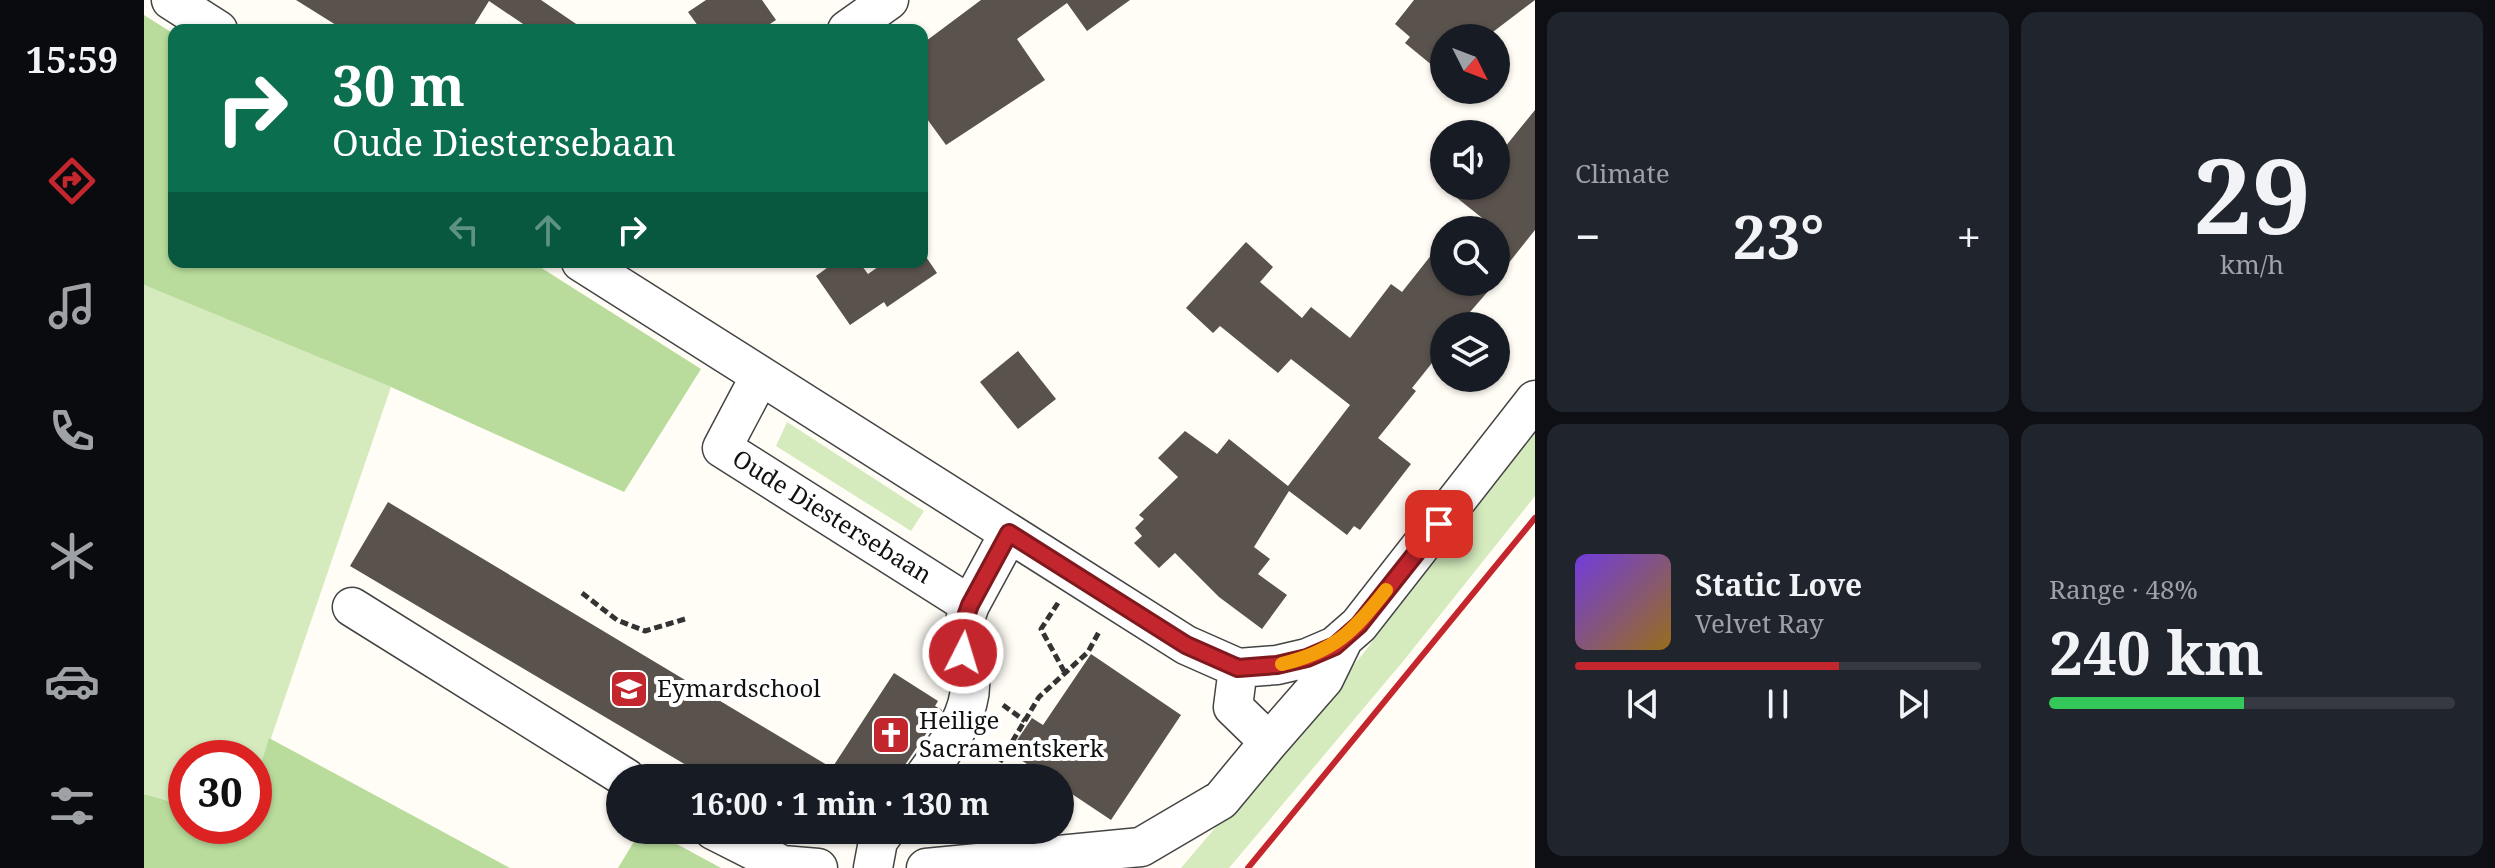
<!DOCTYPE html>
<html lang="en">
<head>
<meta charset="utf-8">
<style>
	:root { --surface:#171b24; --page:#20242c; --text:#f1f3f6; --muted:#9ea1a6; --line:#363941; --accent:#c4262e }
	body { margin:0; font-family:"Noto Serif",serif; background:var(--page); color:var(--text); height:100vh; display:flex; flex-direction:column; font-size:30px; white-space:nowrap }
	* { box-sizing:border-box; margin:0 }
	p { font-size:26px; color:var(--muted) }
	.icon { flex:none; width:44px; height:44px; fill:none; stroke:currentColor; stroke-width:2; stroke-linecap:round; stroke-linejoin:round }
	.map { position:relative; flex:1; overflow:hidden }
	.sheet { display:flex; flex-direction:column; gap:12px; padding:12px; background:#0d0f14; width:960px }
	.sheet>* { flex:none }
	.top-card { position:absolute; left:24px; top:24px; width:760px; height:244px; border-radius:16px; box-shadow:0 2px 6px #0004; background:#0b6e4f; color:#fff; overflow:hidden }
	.needle { width:52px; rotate:132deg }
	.controls { position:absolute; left:1286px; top:24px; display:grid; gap:16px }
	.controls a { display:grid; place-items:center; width:80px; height:80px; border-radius:50%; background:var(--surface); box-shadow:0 2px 6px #0004; font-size:40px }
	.speed { position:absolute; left:24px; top:740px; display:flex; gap:16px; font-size:40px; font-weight:700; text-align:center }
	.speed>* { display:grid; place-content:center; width:104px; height:104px; border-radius:50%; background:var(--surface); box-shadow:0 2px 6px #0004; line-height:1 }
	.speed .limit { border:12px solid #d22; background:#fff; color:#111 }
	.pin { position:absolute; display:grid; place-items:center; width:68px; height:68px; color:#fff; margin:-34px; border-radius:16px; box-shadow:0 4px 12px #0006 }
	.me { position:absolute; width:88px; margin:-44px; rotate:5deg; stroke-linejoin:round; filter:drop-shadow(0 0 6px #0008) }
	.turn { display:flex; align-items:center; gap:28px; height:168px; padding:0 32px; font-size:36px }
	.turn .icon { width:104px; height:104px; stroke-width:2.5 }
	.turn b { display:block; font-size:56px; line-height:68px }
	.lanes { display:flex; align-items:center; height:76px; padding:0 32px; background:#0003; justify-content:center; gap:40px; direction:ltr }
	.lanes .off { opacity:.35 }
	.big { font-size:60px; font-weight:700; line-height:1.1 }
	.sheet .tile { flex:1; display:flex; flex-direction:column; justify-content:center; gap:12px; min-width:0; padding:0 28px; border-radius:16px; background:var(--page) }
	.sheet .dial { align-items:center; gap:0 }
	.dial b { font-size:104px; line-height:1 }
	.song { display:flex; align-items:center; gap:24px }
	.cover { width:96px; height:96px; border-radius:12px; background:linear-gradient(135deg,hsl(260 70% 55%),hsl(40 70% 35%)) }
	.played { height:8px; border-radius:4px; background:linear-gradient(90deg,var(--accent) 65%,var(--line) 65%) }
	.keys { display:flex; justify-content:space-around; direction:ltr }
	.heat { display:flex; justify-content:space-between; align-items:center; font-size:44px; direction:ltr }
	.charge { height:12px; border-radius:6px; background:linear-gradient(90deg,#34c759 48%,var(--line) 0) }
	.sheet .tiles { flex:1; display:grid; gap:12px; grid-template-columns:repeat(2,1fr) }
	.trip { position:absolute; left:462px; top:764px; width:468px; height:80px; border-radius:40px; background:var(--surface); box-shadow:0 2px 6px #0004; font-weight:700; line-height:80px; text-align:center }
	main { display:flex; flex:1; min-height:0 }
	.tabs { display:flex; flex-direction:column; width:144px; justify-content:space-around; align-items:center; background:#090b0e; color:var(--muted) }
	.tabs .icon { width:56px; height:56px }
	.tabs .on { color:var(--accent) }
	.tabs b { font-size:36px; color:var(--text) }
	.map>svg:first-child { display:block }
	.green { fill:#d5ebbd }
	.forest { fill:#b9dc9c }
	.building { fill:#5a524d }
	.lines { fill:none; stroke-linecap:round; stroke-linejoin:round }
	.minor-casing { stroke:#444; stroke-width:41 }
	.path { stroke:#333; stroke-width:5; stroke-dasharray:8 4; stroke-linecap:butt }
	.minor { stroke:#fff; stroke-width:38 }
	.rail { stroke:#c4262e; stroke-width:6 }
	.route-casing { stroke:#7f191e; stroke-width:20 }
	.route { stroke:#c4262e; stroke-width:14 }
	.slow { stroke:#f59e0b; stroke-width:14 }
	.labels { text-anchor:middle; stroke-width:8; stroke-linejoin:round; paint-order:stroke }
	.street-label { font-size:24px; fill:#111; stroke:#fff }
	.poi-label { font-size:24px; fill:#111; stroke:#fff; text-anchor:start }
</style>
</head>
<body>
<main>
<nav class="tabs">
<b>15:59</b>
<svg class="icon on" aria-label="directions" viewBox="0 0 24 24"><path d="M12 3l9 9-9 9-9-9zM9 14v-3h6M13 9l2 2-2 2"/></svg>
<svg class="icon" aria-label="music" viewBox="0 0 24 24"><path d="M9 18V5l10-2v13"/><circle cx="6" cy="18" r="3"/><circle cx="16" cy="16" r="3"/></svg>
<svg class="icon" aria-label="phone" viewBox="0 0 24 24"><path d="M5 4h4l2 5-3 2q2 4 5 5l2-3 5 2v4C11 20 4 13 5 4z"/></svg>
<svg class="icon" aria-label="climate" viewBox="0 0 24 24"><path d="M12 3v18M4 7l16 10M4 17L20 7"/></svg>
<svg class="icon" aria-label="car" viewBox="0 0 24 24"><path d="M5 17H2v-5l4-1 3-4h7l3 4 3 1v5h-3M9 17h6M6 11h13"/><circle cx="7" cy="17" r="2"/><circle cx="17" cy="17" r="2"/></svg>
<svg class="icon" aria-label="filters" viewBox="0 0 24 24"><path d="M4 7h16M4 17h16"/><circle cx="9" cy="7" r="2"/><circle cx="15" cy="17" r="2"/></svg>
</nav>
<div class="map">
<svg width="1391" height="868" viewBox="0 0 1391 868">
	<rect width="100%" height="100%" fill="#fffdf5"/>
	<path class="green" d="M 0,285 L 247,387 L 110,788 L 110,758 L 42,758 L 42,806 L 0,794 Z
		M 643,422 L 780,511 L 767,531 L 632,446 Z
		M 1391,431 L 1391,496 L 1261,659 L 1085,868 L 1037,868 L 1218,655 Z"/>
	<path class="forest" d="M 0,15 L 30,34 L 30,262 L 388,262 L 557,369 L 480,492 L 247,387 L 0,285 Z
		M 125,738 L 366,868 L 0,868 L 0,794 L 42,806 L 42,826 L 110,826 L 110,788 Z
		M 497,830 L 507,830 L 577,868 L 474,868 Z"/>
	<path class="building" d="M 152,0 L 397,0 L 441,30 L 388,30 L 345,1 L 327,30 L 200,30 Z
		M 562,0 L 618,0 L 632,20 L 617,30 L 557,30 L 544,12 Z
		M 837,0 L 986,0 L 943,31 L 923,3 L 873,39 L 901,80 L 802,145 L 778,112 L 778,44 Z
		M 1270,0 L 1391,0 L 1341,38 L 1300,38 L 1300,75 L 1261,43 L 1266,37 L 1251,24 Z
		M 1391,110 L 1391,230 L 1352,279 L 1352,229 L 1298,186 L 1352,186 L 1352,158 Z
		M 1300,239 L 1300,282 L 1352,282 L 1314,326 L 1300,326 L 1300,348 L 1268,388 L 1272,391 L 1234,438 L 1267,464 L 1216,530 L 1210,526 L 1203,535 L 1145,491 L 1110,547 L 1126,559 L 1114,574 L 1143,595 L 1118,629 L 1075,597 L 1031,553 L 1015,568 L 990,543 L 998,536 L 991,528 L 1000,519 L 995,515 L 1034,477 L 1014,458 L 1041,431 L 1073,454 L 1085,439 L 1144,486 L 1206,405 L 1147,359 L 1134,373 L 1076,326 L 1069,333 L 1042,308 L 1102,242 L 1129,267 L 1116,282 L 1158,318 L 1167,307 L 1206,338 L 1247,284 L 1258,292 Z
		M 778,251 L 793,273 L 743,307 L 740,302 L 706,325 L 672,276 L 691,262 L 715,262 L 724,274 L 741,262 L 778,262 Z
		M 874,351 L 912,399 L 874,429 L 836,382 Z
		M 244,502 L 688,768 L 750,673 L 794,701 L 791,706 L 798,710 L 761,765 L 757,778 L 564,778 L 206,566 Z
		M 947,654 L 1037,715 L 967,820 L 916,786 L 916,778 L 904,778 L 865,752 L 888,718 L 899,725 Z"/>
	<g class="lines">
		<g class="minor-casing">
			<path id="minor" d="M 27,0 L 74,30
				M 703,30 L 745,0
				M 437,262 L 1042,645 L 1094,668 L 1133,665 L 1163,658 L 1191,646 L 1215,625 L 1391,400
				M 616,376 L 578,448 L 826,605 L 865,533
				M 208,607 L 482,778
				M 1125,742 L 1180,679 L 1200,638
				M 779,778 C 800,749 829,716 826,678 C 825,670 821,662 820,654 C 817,637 820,620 826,605
				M 569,830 L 638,865 L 674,868
				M 729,868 L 734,841 L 742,830
				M 782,868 L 997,847 L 1077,800 L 1125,742 L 1089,707 L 1094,668"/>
		</g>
		<path class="path" d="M 438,593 L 473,620 L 501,631 L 541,619
			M 914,603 L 897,629 L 920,671
			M 859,705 L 881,721
			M 856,762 L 895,697 L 944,652 L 956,630"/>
		<use href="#minor" class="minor"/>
		<path class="rail" d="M 1104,868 L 1391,518"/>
	</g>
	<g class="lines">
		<g class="route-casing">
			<path id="route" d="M 819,653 L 820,622 L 826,605 L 865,533 L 1042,645 L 1094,668 L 1133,665 L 1163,658 L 1191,646 L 1215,625 L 1295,524"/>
		</g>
		<use href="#route" class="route"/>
		<path class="slow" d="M 1138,664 C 1191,651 1209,632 1242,590"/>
	</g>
	<defs>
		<g id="school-square" transform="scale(2)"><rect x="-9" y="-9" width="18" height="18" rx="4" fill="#c4262e" stroke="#fff"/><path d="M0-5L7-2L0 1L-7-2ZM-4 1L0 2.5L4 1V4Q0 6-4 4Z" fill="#fff"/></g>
		<g id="church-square" transform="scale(2)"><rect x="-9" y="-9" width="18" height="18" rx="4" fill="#c4262e" stroke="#fff"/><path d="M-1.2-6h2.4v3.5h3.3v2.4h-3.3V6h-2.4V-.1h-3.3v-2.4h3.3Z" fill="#fff"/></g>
	</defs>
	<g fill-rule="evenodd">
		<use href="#school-square" x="485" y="689"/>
		<use href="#church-square" x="747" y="735"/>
	</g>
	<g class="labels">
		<g class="street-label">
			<text transform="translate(688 517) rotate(32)" y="8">Oude Diestersebaan</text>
		</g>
		<g class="poi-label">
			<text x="513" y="697">Eymardschool</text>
			<text x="775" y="729">Heilige<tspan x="775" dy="28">Sacramentskerk</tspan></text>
		</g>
	</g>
</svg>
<div class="controls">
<a><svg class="needle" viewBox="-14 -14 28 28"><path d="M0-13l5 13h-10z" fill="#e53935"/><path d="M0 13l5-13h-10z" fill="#9ea1a6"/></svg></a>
<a><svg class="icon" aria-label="sound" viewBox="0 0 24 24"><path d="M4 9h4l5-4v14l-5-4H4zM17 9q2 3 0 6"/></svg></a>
<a><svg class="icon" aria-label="search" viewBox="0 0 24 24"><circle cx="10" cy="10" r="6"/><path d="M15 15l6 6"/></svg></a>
<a><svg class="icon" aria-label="layers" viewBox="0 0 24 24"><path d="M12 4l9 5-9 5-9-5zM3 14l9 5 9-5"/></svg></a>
</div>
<div class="speed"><div class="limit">30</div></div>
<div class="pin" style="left:1295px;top:524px;background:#d93025"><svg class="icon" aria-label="arrive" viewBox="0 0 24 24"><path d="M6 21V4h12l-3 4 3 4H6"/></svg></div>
<svg class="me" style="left:819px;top:653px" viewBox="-20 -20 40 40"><circle r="17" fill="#c4262e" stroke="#fff" stroke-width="3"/><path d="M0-11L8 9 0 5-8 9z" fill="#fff"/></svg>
<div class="trip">16:00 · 1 min · 130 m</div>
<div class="top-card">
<div class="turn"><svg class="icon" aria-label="right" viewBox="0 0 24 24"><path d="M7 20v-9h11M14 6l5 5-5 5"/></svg><div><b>30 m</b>Oude Diestersebaan</div></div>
<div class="lanes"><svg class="icon off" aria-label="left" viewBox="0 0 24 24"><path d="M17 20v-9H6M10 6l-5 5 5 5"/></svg><svg class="icon off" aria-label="ahead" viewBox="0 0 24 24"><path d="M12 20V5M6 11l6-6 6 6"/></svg><svg class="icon" aria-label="right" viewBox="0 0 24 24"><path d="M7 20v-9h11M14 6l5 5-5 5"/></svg></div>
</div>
</div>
<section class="sheet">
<div class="tiles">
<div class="tile"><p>Climate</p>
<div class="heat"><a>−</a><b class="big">23°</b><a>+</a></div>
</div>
<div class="tile dial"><b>29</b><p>km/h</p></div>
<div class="tile">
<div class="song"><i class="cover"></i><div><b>Static Love</b><p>Velvet Ray</p></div></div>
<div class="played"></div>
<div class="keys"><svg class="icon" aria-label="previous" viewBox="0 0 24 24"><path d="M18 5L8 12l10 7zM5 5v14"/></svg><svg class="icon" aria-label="pause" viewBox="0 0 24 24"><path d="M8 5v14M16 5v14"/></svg><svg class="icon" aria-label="next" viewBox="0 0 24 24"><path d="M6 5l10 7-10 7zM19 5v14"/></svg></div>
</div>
<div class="tile"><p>Range · 48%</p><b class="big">240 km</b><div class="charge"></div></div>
</div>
</section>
</main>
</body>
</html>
